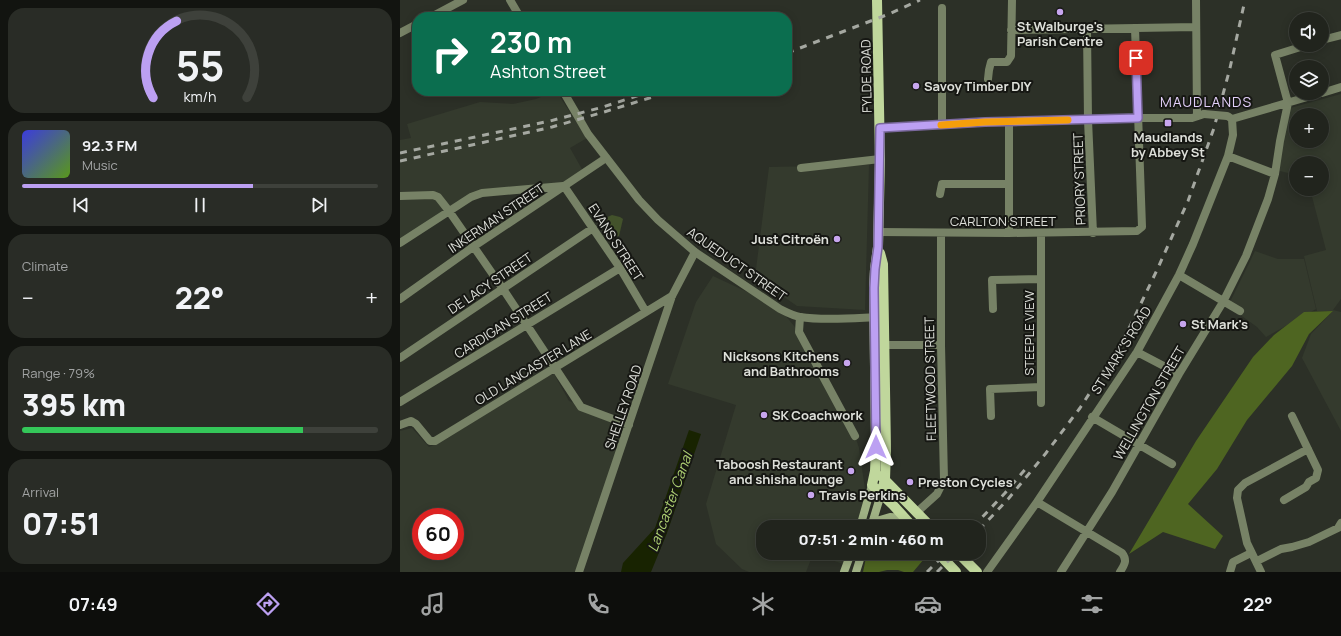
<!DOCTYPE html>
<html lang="en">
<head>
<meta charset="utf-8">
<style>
	:root { --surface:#21241d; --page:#292c26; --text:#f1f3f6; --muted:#a2a4a4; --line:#3e413b; --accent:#bca0f2 }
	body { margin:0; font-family:Manrope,sans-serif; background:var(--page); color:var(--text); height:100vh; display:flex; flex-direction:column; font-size:15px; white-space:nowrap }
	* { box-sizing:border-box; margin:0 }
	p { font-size:13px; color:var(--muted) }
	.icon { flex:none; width:22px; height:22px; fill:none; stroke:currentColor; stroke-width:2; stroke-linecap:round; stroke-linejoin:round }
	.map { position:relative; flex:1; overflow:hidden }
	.details { display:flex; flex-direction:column; gap:8px; padding:8px; background:#121410; width:400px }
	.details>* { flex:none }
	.banner { position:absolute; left:12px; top:12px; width:380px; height:84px; border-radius:16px; box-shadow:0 2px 10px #0003,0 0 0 1px var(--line); background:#0b6e4f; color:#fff; overflow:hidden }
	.fabs { position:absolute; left:889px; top:12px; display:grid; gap:8px }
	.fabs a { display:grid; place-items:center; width:40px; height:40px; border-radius:50%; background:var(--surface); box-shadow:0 2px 10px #0003,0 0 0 1px var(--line); font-size:20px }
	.speed { position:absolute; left:12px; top:508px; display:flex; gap:8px; font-size:20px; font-weight:700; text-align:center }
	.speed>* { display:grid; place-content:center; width:52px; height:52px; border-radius:50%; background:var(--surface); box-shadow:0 2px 10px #0003,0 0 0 1px var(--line); line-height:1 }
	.speed .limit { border:6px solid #d22; background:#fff; color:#111 }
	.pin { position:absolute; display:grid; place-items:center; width:34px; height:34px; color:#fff; margin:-17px; border-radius:8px; box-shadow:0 2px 6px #0006 }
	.me { position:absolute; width:44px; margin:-22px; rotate:0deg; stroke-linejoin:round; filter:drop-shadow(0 0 3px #0008) }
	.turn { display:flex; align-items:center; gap:14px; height:84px; padding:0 12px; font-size:18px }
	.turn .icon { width:52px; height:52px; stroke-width:2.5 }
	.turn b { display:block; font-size:28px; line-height:34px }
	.big { font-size:30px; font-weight:800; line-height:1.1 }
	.details .card { flex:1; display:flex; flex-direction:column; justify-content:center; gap:6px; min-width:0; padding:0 14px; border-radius:16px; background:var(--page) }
	.details .dial { align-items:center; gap:0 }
	.dial svg { height:104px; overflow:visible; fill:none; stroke:var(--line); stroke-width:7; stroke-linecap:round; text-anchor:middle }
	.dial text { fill:var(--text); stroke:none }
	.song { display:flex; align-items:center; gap:12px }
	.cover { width:48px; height:48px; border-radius:6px; background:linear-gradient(135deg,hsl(240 70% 55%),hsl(90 70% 35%)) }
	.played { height:4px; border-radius:2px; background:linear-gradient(90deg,var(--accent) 65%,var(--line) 65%) }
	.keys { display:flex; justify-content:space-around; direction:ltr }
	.heat { display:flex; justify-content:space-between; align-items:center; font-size:22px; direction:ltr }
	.charge { height:6px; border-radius:3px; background:linear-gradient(90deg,#34c759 79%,var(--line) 0) }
	.trip { position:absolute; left:356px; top:520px; width:230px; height:40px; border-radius:16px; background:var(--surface); box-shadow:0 2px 10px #0003,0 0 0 1px var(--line); font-weight:800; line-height:40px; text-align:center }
	.menu { display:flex; height:64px; justify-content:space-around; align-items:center; background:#0d0e0c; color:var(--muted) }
	.menu .icon { width:28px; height:28px }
	.menu .current { color:var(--accent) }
	.menu b { font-size:18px; color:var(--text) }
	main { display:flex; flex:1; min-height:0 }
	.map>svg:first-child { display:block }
	.built { fill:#343a2d; fill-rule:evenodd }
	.green { fill:#43522b }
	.forest { fill:#4e6521 }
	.water { fill:#182301 }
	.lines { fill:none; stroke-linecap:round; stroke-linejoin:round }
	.minor { stroke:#778266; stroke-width:8 }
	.tertiary { stroke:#778266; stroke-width:8 }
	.secondary { stroke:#a0b285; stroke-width:8 }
	.primary { stroke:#c0d79c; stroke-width:10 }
	.rail { stroke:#a5a8a1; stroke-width:3; stroke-dasharray:7 7; stroke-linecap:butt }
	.minor-bridge { stroke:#778266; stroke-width:8 }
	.route-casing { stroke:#7a689d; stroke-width:10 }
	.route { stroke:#bca0f2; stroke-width:7 }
	.slow { stroke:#f59e0b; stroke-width:7 }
	.poi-dot { fill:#c8a6ef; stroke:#161713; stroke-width:1.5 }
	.labels { text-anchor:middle; stroke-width:4; stroke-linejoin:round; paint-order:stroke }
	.poi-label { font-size:13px; font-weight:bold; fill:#dee0da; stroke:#161713; text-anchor:start }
	.street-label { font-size:13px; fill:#dee0da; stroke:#161713 }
	.neighbourhood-label { font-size:14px; letter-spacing:1px; fill:#e2cff9; stroke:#161713 }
	.water-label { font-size:14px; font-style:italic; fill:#adcf71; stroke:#161713 }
</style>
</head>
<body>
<main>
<section class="details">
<div class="card dial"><svg viewBox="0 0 100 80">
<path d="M14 69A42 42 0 1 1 86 69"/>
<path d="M14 69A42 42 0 0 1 32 10" stroke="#bca0f2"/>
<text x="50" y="56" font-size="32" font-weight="700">55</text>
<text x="50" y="72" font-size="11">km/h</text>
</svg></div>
<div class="card">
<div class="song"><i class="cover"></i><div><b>92.3 FM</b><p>Music</p></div></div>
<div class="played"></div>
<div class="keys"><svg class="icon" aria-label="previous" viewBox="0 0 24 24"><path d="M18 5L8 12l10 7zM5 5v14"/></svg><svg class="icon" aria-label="pause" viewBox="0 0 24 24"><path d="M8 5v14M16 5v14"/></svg><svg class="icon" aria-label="next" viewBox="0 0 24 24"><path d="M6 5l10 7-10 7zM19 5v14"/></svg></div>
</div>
<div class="card"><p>Climate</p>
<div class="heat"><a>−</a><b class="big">22°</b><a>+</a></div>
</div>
<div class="card"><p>Range · 79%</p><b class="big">395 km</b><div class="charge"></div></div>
<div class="card"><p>Arrival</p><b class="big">07:51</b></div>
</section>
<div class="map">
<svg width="941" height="572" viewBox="0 0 941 572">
	<rect width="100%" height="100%" fill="#2c3027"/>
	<path class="built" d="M 156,91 L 187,138 L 170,148 L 183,171 L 163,185 L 82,190 L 0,241 L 0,140 L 11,138 L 7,124 L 80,102 L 113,104 L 136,99 Z
		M 941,94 L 941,299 L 933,310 L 941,312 L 941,431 L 902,358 L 911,334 L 933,311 L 917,311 L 904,256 L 926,250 L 910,189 L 922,189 L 922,163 L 896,163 L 896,175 L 872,169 L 883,110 ZM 896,115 L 922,115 L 922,141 L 896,141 Z
		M 469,165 L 465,310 L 397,306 L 355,277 L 369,167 Z
		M 855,251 L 878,259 L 904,259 L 916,309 L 866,337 L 857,327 L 828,306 Z
		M 313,276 L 369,302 L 380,309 L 399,332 L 455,436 L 459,448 L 467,503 L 459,527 L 363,527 L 363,553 L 450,553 L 446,565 L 417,555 L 411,559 L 406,572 L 349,572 L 342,569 L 316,544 L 306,504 L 336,405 L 268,384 L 296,302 Z
		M 154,374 L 169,401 L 227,423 L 176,572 L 0,572 L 0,431 L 12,428 L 29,447 L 41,442 L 147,376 ZM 21,517 L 55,517 L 55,551 L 21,551 Z"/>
	<path class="green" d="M 212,215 L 220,217 L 223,219 L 219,236 C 212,237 207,235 202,230 L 205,218 Z"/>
	<path class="forest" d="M 933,311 L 909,334 L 892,366 L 847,420 L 817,469 L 788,504 L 823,536 L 815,549 L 763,532 L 729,554 L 796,441 L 853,357 L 874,335 L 904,312 Z
		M 467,553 L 519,553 L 524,559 L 513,572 L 504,572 L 498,570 L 487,570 L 479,572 L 463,572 Z"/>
	<path class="water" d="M 289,430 L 301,434 L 267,533 L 251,572 L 221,572 L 223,563 L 255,528 Z"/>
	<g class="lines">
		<path class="minor" d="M 796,0 L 797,116
			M 31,17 L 63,0
			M 687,29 L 688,120 L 693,233
			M 611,30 L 796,27
			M 0,33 L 17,24
			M 922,40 L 941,35
			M 588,79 L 589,70 L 591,62 L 607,62 L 611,56 L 612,0
			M 922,93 L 941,87
			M 829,117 L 832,119 L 921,93
			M 542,125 L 542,8
			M 480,128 L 585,122 L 738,118 L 792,118 L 804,114
			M 828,156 L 875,174
			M 401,168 L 480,159
			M 164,186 L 220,268 L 246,312
			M 540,194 L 542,184 L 609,184
			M 0,196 L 33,195 L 38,197 L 49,211 L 103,289 L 181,407 L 229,425
			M 478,232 L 609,233 L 737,231 L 742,227 L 735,28
			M 609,233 L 609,122
			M 641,233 L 641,403
			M 0,243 L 71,197 L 82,193 L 163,186
			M 779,275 L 840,311
			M 0,299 L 73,247 L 206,158
			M 593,309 L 592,280 L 641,279
			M 400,317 L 399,332 L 455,436
			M 484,345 L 541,345
			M 737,352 L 779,374
			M 0,358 L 193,228
			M 0,402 L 220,268
			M 591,416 L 590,389 L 641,387
			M 692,417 L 772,464
			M 0,425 L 11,421 L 16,424 L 30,441 L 35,441 L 272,296
			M 884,500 L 906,487 L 909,482 L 916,478 L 918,470 L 892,416
			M 637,502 L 722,553 C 728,561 724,565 720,572
			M 516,513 L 537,494 L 544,480 L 541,345 L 541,233
			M 857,561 L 881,549 L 892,547 L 909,542 L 938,528 L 941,523
			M 179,572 L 272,296 L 295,252
			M 587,572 L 637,502 L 737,352 L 779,275 L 793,244 L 828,156 L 833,135 L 832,119
			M 661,572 L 712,492 L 779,374 L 823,302 L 846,256 L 868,199 L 875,174 L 880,141 L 888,103 L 875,55 L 907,45
			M 830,572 L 833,562 L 851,553
			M 861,572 L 847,543 L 837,498 L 838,490 L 845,483 L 908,449"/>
		<path class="tertiary" d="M 110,0 L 120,17
			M 163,91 L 188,134 L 239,200 L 258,220 L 295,252 L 380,309 C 386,312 393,316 400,317 C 424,321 455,318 480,317"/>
		<path class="secondary" d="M 473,522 L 490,517 L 505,518
			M 460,527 L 472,485
			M 471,527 L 481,494
			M 444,572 L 451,553
			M 456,572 L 462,553"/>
		<path class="primary" d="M 477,0 L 480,159 L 478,247 L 475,269 L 474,288 L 476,447 L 475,471 L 472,485 L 493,505 L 513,527
			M 480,253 L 483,264 L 486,451 L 485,479 L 481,494
			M 481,476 L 531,527
			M 538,553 L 556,572
			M 558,553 L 577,572"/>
		<path class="rail" d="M 387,53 L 489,14 L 520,0
			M 0,153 L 150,121 L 203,107 L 252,91
			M 0,161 L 152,127 L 204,112 L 272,91
			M 573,527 L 605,493 L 628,466
			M 579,530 L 609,498 L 646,453 L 680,408 L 722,343 L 757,270 L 788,201 L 814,128 L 830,68 L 845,0
			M 527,572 L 546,553
			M 537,572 L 556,553"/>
		<path class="minor-bridge" d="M 804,114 L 827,116"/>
	</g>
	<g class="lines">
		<g class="route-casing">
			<path id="route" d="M 476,447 L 474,288 L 475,269 L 478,247 L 480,128 L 585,122 L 738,118 L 736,58"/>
		</g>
		<use href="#route" class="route"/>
		<path class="slow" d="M 541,125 L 585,122 L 668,120"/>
	</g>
	<g class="poi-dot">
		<circle cx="660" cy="12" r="4"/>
		<circle cx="516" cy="86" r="4"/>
		<rect x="764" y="119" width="8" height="8" rx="2"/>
		<circle cx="437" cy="239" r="4"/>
		<circle cx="783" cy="324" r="4"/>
		<circle cx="447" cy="363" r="4"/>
		<circle cx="364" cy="415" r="4"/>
		<circle cx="451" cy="471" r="4"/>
		<circle cx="510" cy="482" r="4"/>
		<circle cx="411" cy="495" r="4"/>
	</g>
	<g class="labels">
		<g class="poi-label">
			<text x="660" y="31" text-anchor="middle">St Walburge's<tspan x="660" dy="15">Parish Centre</tspan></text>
			<text x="524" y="91">Savoy Timber DIY</text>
			<text x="768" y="142" text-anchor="middle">Maudlands<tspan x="768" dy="15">by Abbey St</tspan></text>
			<text x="429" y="244" text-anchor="end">Just Citroën</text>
			<text x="791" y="329">St Mark's</text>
			<text x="439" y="361" text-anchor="end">Nicksons Kitchens<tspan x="439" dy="15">and Bathrooms</tspan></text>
			<text x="372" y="420">SK Coachwork</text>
			<text x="443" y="469" text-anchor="end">Taboosh Restaurant<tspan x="443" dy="15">and shisha lounge</tspan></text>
			<text x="518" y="487">Preston Cycles</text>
			<text x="419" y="500">Travis Perkins</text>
		</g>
		<g class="street-label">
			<text transform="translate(466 76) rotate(-91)" y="5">FYLDE ROAD</text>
			<text transform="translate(679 179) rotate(-92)" y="5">PRIORY STREET</text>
			<text transform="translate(96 218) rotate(-34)" y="5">INKERMAN STREET</text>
			<text x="603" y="226">CARLTON STREET</text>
			<text transform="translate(216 242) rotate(57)" y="5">EVANS STREET</text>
			<text transform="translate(337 264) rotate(35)" y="5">AQUEDUCT STREET</text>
			<text transform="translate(90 283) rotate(-34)" y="5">DE LACY STREET</text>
			<text transform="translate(103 325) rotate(-32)" y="5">CARDIGAN STREET</text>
			<text transform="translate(629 333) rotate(-90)" y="5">STEEPLE VIEW</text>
			<text transform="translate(721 350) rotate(-58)" y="5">ST MARK'S ROAD</text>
			<text transform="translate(133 367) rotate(-31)" y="5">OLD LANCASTER LANE</text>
			<text transform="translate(530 379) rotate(-91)" y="5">FLEETWOOD STREET</text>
			<text transform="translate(749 403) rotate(-60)" y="5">WELLINGTON STREET</text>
			<text transform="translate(223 407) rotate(-71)" y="5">SHELLEY ROAD</text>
		</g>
		<g class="neighbourhood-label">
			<text x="806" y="107">MAUDLANDS</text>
		</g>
		<g class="water-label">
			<text transform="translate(270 502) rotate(-70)" y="5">Lancaster Canal</text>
		</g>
	</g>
</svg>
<div class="fabs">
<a><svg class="icon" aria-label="sound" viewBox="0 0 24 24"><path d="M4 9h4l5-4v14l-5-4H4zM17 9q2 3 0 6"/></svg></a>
<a><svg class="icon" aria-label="layers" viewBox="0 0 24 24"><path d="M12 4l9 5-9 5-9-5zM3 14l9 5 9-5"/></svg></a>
<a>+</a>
<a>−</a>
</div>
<div class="speed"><div class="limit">60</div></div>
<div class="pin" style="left:736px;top:58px;background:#d93025"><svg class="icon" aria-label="arrive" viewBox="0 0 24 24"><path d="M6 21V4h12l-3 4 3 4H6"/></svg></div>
<svg class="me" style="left:476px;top:447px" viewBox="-20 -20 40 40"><path d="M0-17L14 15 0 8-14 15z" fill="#bca0f2" stroke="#fff" stroke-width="4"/></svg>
<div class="trip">07:51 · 2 min · 460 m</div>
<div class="banner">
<div class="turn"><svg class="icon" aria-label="right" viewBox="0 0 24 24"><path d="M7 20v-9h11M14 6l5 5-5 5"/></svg><div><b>230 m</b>Ashton Street</div></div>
</div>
</div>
</main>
<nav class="menu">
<b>07:49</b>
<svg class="icon current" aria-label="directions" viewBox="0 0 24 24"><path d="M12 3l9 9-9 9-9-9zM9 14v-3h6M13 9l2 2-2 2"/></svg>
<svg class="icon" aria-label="music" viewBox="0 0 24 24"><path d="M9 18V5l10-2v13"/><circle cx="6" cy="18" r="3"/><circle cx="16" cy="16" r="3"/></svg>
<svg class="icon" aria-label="phone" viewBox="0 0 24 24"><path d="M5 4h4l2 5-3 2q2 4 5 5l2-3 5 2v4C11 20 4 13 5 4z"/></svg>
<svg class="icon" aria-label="climate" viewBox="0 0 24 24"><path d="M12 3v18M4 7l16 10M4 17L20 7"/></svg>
<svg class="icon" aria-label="car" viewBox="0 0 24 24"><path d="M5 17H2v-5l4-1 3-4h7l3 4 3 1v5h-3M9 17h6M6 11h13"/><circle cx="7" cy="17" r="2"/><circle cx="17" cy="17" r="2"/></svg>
<svg class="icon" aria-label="filters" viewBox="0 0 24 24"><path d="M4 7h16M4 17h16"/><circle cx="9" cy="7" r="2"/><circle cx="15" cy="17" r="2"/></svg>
<b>22°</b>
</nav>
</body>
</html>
